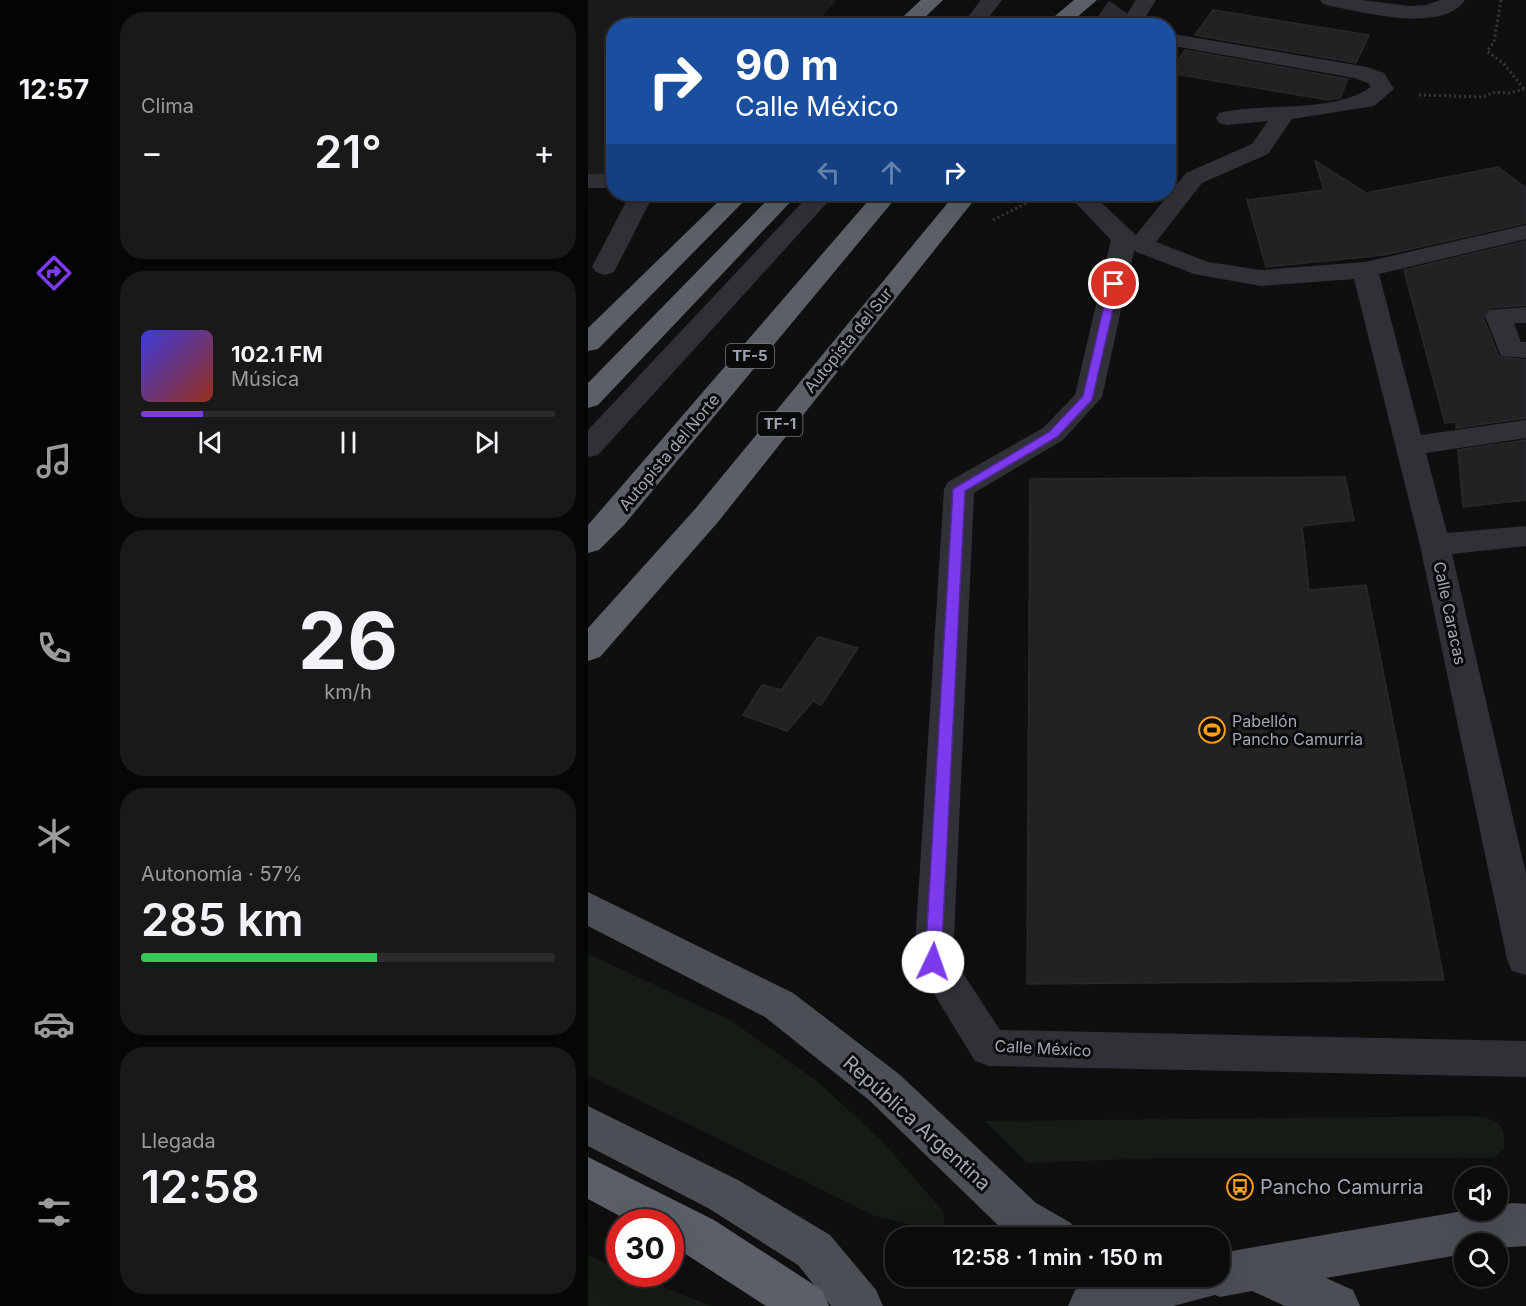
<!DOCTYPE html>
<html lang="es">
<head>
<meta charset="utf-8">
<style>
	:root { --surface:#0b0b0c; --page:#19191a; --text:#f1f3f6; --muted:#9a9b9d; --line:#2b2b2d; --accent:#7c3aed }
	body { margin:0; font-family:Inter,sans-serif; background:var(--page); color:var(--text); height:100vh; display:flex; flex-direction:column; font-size:22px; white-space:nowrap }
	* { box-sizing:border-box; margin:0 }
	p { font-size:20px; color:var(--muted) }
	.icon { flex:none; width:33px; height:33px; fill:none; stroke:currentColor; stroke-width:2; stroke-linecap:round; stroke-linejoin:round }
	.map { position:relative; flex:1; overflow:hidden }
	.details { display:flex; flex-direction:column; gap:12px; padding:12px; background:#060607; width:480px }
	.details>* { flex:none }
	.top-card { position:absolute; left:18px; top:18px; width:570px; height:183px; border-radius:24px; box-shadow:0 6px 24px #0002,0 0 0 2px var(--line); background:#1a4fa0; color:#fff; overflow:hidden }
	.buttons { position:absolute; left:866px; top:1167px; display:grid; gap:12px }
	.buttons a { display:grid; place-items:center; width:54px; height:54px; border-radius:50%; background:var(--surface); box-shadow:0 6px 24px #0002,0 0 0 2px var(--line); font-size:30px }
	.speed { position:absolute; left:18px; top:1209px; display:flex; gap:12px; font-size:30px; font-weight:700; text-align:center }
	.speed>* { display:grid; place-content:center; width:78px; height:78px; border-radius:50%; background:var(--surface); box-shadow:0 6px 24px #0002,0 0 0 2px var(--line); line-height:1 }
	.speed .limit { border:9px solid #d22; background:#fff; color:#111 }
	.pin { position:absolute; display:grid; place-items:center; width:51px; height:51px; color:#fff; margin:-26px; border:3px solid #fff; border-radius:50%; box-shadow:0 2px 6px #0007 }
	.me { position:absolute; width:66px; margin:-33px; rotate:3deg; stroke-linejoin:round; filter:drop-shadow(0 0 4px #0008) }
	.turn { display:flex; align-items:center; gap:21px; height:126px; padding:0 30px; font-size:27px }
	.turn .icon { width:78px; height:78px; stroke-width:2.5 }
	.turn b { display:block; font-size:42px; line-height:51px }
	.lanes { display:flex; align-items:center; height:57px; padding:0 30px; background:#0003; justify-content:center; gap:30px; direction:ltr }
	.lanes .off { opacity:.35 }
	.big { font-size:45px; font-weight:600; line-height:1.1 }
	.details .widget { flex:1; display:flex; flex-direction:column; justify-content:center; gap:9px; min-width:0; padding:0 21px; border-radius:24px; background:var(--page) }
	.details .dial { align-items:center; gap:0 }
	.dial b { font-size:78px; line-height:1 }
	.song { display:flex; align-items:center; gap:18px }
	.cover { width:72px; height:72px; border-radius:9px; background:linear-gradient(135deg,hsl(240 70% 55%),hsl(10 70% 35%)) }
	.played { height:6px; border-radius:3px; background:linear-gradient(90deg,var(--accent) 15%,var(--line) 15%) }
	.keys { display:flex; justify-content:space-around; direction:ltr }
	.heat { display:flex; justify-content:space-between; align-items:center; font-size:33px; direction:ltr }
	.charge { height:9px; border-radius:4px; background:linear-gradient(90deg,#34c759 57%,var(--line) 0) }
	.trip { position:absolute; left:297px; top:1227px; width:345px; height:60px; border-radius:24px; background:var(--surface); box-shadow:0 6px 24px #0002,0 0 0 2px var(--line); font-weight:600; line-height:60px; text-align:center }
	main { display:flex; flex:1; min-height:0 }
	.menu { display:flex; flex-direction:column; width:108px; justify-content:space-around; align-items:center; background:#040405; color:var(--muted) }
	.menu .icon { width:42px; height:42px }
	.menu .selected { color:var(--accent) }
	.menu b { font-size:27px; color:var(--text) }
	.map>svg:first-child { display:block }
	.built { fill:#1b1b1d }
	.green { fill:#151b15 }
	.building { fill:#222224; stroke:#29292c; stroke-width:1.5 }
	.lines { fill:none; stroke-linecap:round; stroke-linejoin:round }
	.highway-tunnel { stroke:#2c2d31; stroke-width:23; stroke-dasharray:23 12; stroke-linecap:butt }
	.path { stroke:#36383d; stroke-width:3; stroke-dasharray:2 3; stroke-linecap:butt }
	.minor { fill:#303136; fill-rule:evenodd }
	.major { fill:#4b4e55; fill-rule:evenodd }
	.highway { fill:#5b5f67; fill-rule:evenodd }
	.route { fill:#7c3aed; stroke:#51269a; stroke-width:1.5 }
	.labels { text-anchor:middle; stroke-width:6; stroke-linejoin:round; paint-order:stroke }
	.shield { fill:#0a0a0b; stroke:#727781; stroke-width:1.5 }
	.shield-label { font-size:15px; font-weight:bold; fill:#9fa6b3 }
	.street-label { font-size:16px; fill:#9fa6b3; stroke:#0a0a0b }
	.poi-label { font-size:16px; fill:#9fa6b3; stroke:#0a0a0b; text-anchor:start }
	.near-street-label { font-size:20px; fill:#9fa6b3; stroke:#0a0a0b }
	.near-poi-label { font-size:20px; fill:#9fa6b3; stroke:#0a0a0b; text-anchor:start }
</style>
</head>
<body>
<main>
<nav class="menu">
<b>12:57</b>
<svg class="icon selected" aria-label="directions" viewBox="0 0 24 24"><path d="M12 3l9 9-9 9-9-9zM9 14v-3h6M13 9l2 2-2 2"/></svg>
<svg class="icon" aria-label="music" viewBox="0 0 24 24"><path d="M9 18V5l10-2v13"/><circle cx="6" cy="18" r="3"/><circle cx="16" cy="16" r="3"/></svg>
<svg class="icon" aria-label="phone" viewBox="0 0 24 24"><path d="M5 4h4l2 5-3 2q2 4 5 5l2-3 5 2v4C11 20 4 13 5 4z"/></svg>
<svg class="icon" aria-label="climate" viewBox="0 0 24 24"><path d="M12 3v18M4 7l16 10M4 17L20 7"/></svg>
<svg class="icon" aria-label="car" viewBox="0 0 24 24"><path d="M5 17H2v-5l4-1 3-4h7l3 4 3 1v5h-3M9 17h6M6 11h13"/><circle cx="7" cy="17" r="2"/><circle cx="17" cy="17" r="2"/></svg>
<svg class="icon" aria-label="filters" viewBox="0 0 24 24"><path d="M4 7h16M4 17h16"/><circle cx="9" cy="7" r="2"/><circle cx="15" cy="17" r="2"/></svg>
</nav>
<section class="details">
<div class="widget"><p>Clima</p>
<div class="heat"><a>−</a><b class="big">21°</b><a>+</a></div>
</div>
<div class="widget">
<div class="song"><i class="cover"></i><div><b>102.1 FM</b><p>Música</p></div></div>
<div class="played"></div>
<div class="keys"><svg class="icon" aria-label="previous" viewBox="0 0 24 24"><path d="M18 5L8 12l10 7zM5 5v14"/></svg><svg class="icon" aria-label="pause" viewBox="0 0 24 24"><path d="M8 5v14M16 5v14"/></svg><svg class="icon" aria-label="next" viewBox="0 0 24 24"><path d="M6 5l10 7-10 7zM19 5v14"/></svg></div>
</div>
<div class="widget dial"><b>26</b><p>km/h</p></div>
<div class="widget"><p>Autonomía · 57%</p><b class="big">285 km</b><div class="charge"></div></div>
<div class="widget"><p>Llegada</p><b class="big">12:58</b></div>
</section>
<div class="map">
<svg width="938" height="1306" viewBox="0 0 938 1306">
	<rect width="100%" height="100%" fill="#0f0f10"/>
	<path class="built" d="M 0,0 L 249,0 L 226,25 L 26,26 L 25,181 L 0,181 Z"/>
	<path class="green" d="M 0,954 L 142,1020 L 229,1081 L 294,1141 L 355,1211 L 357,1230 L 337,1228 L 287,1216 L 0,1075 Z
		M 878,1116 C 903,1117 919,1119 916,1149 L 906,1158 L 573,1158 L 439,1163 L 397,1121 Z
		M 0,1255 L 31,1269 L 32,1274 L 42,1274 L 123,1306 L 0,1306 Z"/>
	<path class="building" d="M 625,10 L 781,35 L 768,63 L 607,35 Z
		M 597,50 L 760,79 L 752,98 L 740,100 L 581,73 Z
		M 727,161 L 778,193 L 910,167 L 938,188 L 938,223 L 796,255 L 678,267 L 659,200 L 736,190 Z
		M 938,241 L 938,305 L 901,308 L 895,317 L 911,357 L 938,360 L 938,418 L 868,428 L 868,422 L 857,423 L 816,270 Z
		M 938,440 L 938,500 L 875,507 L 870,450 Z
		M 757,477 L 766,520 L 714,526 L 721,590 L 778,585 L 856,980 L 439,984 L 442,479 Z
		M 230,637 L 270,648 L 233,705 L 225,701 L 199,731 L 155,715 L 174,685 L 198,691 L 194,689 Z"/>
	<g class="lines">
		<path class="highway-tunnel" d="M 517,26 L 536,0"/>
		<path class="path" d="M 913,0 L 906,42 L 899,51 L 916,64 L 936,89
			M 831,95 L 895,97 L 907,92 L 922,93 L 936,89
			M 405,220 L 445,200"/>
		<path class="minor" d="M 393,0 L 414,0 L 394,26 L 373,26 Z
			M 548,0 L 568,0 L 552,26 L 531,26 Z
			M 732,0 L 773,0 L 822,6 L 838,5 L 852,0 L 877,0 C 854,34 775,12 742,6 L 735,4 Z
			M 580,33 L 779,67 L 796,73 L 806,89 L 786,106 L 704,119 L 680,154 L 614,183 L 568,242 L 620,262 L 673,270 L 777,262 L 938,225 L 938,239 L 791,274 L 833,435 L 938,420 L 938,438 L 838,453 L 859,533 L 938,526 L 938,546 L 864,554 L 938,874 L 938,975 L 924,971 L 919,959 L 832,545 L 766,279 L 673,286 L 606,274 L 546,251 L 514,397 L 475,440 L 386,493 L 365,958 L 412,1030 L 938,1041 L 938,1077 L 401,1066 L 387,1061 L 326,961 L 356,489 L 360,482 L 455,428 L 487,395 L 523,240 L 479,194 L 504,194 L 548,235 L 598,173 L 664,144 L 680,121 L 639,125 L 631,123 L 628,118 L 631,113 C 676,102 744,114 783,87 L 780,83 L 766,78 L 580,45 Z
			M 0,174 L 26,174 L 26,188 L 0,188 Z
			M 42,194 L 66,194 L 26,272 L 17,275 L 8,272 L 4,267 Z
			M 222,194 L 247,194 L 10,455 L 0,457 L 0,430 Z
			M 938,307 L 938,323 L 926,323 L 933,342 L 938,342 L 938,358 L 913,356 L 897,316 L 901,310 Z"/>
		<path class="major" d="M 0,892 L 205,993 L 311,1074 L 448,1203 L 483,1223 L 489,1238 L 425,1238 L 418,1233 L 281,1100 L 177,1017 L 0,926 Z
			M 0,1106 L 150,1180 L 242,1235 L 288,1290 L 295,1306 L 243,1306 L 210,1265 L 120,1208 L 0,1146 Z
			M 925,1203 L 938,1204 L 938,1246 L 909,1248 L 909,1244 L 876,1244 L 876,1254 L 738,1278 L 765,1290 L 772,1306 L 697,1306 L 664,1291 L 632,1297 L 627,1295 L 585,1306 L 480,1306 L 487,1290 L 521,1276 L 632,1276 L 632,1253 L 881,1210 L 909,1210 L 909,1206 Z"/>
		<path class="highway" d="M 333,0 L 355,0 L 328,26 L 305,26 Z
			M 486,0 L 509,0 L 479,26 L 455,26 Z
			M 138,194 L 163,194 L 10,349 L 0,351 L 0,328 Z
			M 185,194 L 210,194 L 10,405 L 0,408 L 0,383 Z
			M 286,194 L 311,194 L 36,525 L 11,550 L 0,553 L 0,525 Z
			M 367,194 L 391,194 L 130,522 L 12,657 L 0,661 L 0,628 L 108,508 Z
			M 0,1157 L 126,1220 L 234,1290 L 241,1306 L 178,1306 L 82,1244 L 82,1222 L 43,1222 L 0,1199 Z"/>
	</g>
	<path class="route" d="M 526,281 L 531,284 L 504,400 L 469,437 L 377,491 L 353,962 L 351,966 L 339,966 L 337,962 L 365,489 L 461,432 L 495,396 L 521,284 Z"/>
	<defs>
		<g id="stadium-ring" transform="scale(1.35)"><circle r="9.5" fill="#0a0a0b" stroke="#ff9e18" stroke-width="1.5"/><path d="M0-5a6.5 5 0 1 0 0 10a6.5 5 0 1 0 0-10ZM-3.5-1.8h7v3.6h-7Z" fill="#ff9e18"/></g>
		<g id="bus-ring" transform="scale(1.35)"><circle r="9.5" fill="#0a0a0b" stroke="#ff9e18" stroke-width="1.5"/><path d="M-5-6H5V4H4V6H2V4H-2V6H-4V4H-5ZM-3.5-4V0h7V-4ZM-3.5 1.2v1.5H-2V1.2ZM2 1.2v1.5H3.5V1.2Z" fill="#ff9e18"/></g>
	</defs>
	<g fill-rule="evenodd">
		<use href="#stadium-ring" x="624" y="730"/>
		<use href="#bus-ring" x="652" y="1187"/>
	</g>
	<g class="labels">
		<g class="shield">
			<rect x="138" y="344" width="48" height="24" rx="4.5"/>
			<rect x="169.5" y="412" width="45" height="24" rx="4.5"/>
		</g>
		<g class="shield-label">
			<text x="162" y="361">TF-5</text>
			<text x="192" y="429">TF-1</text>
		</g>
		<g class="street-label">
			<text transform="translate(260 340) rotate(-51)" y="6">Autopista del Sur</text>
			<text transform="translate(81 452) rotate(-50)" y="6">Autopista del Norte</text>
			<text transform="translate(862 613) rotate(78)" y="6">Calle Caracas</text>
			<text transform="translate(455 1048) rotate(3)" y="6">Calle México</text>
		</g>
		<g class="poi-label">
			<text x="644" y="727">Pabellón<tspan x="644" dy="18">Pancho Camurria</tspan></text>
		</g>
		<g class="near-street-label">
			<text transform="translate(329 1123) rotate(42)" y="7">República Argentina</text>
		</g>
		<g class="near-poi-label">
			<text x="672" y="1194">Pancho Camurria</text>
		</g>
	</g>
</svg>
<div class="buttons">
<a><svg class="icon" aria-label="sound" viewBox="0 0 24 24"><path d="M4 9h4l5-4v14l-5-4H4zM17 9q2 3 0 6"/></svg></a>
<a><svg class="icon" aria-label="search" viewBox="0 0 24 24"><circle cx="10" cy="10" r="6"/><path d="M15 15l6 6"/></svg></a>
</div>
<div class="speed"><div class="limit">30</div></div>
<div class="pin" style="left:526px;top:284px;background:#d93025"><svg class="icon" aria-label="arrive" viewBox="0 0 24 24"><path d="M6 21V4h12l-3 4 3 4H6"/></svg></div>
<svg class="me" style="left:345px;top:962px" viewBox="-20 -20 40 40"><circle r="19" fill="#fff"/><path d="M0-13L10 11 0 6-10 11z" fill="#7c3aed"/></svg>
<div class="trip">12:58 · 1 min · 150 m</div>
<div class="top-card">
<div class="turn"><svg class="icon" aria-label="right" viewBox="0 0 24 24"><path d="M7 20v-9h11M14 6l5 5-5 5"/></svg><div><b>90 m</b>Calle México</div></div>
<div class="lanes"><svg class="icon off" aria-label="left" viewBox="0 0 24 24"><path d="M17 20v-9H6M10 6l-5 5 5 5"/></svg><svg class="icon off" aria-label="ahead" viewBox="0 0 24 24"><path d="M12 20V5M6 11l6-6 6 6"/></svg><svg class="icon" aria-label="right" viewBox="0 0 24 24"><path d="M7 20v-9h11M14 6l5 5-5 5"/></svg></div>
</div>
</div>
</main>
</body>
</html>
